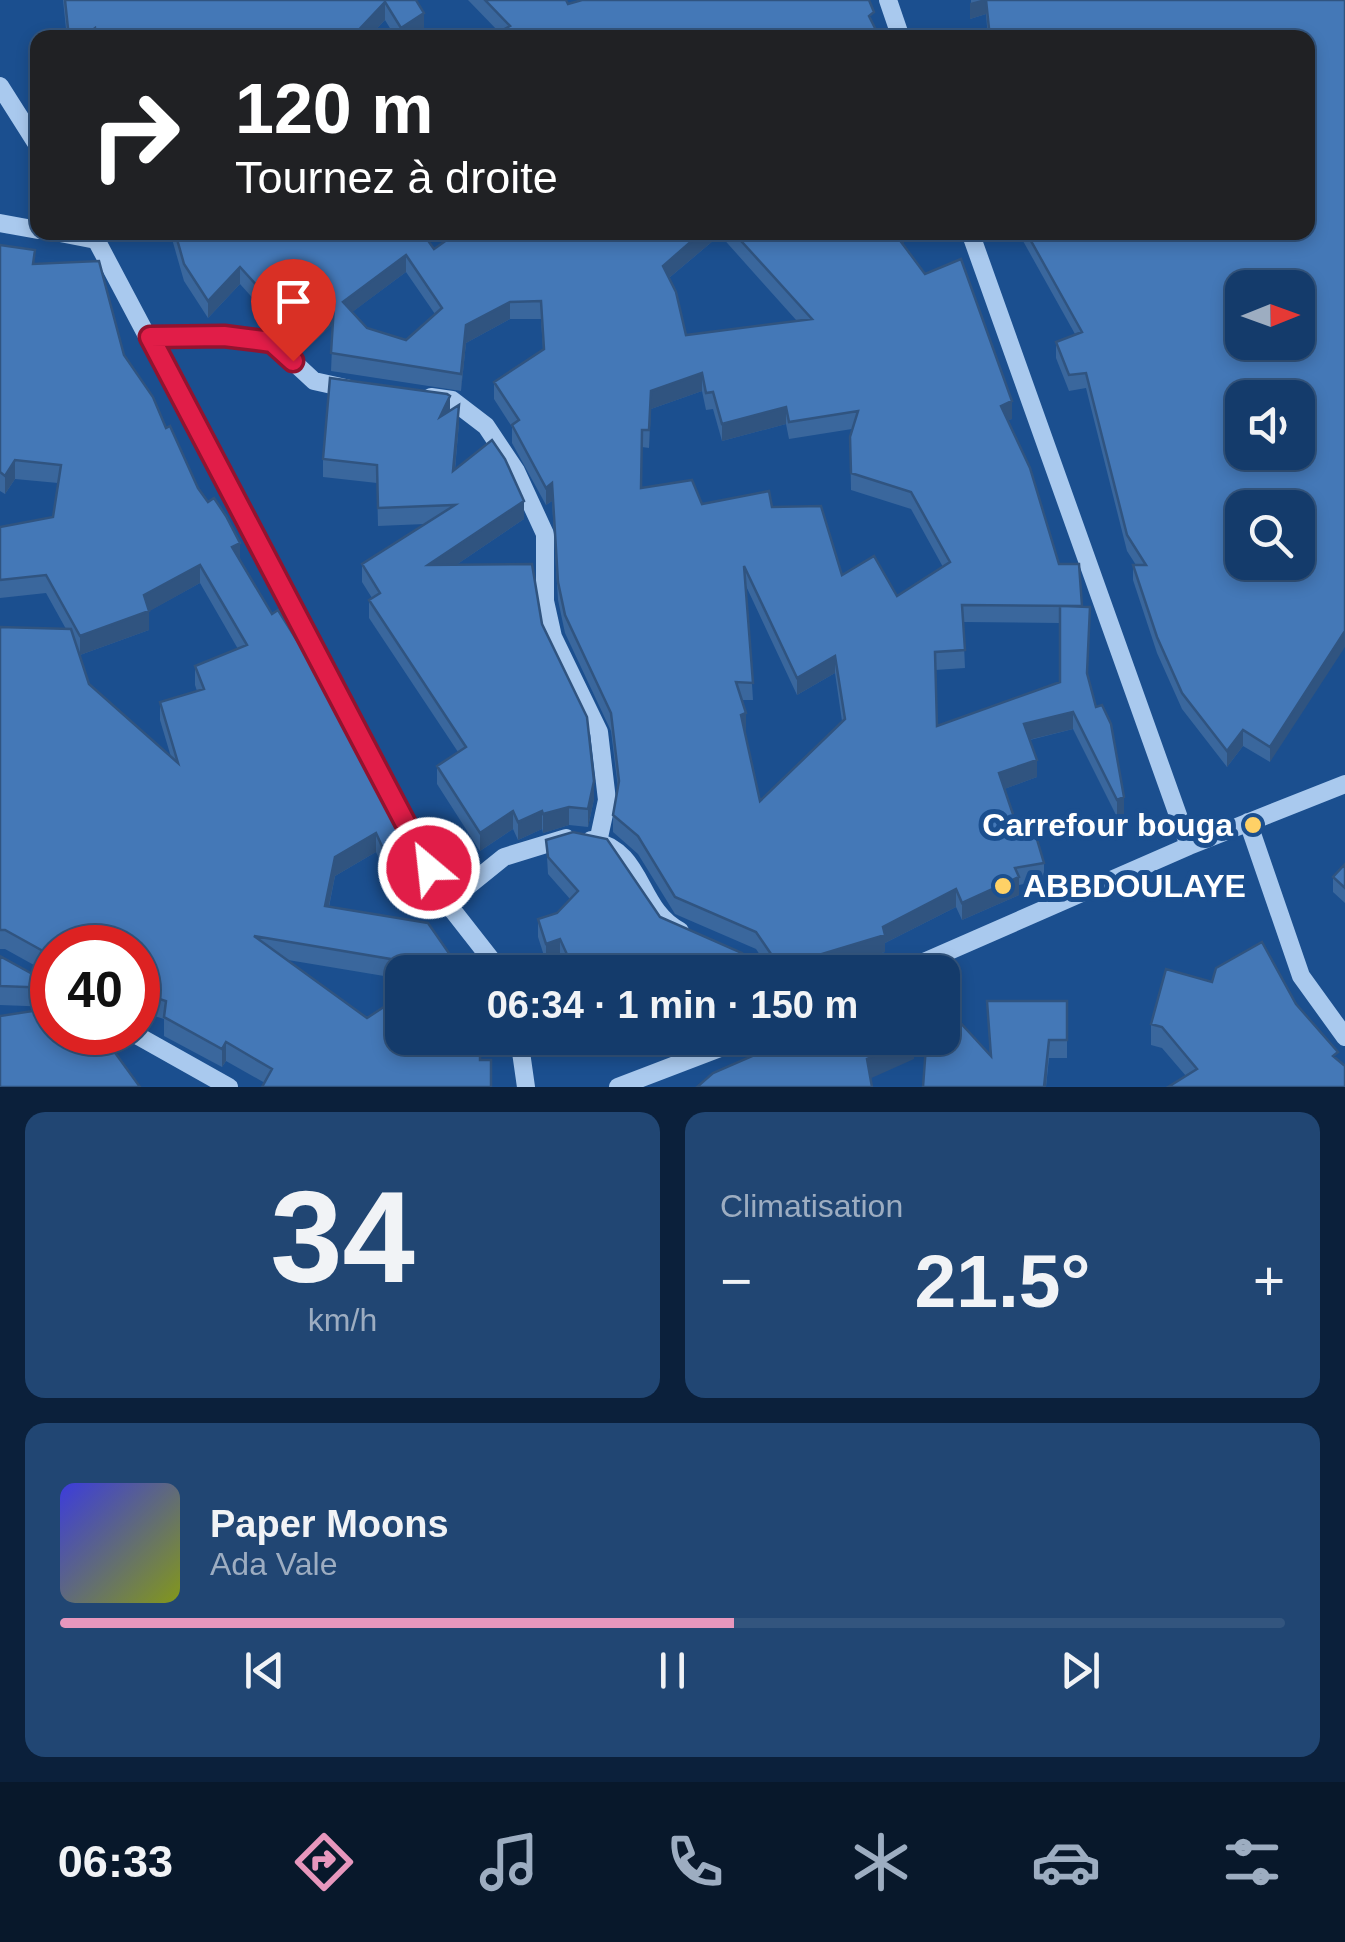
<!DOCTYPE html>
<html lang="fr">
<head>
<meta charset="utf-8">
<style>
	:root { --surface:#143b6b; --page:#214673; --text:#f1f3f6; --muted:#9dadc1; --line:#33557e; --accent:#e797bd }
	body { margin:0; font-family:Arial,sans-serif; background:var(--page); color:var(--text); height:100vh; display:flex; flex-direction:column; font-size:38px; white-space:nowrap }
	* { box-sizing:border-box; margin:0 }
	p { font-size:32px; color:var(--muted) }
	.icon { flex:none; width:55px; height:55px; fill:none; stroke:currentColor; stroke-width:2; stroke-linecap:round; stroke-linejoin:round }
	.map { position:relative; height:1087px; overflow:hidden }
	.details { display:flex; flex-direction:column; gap:25px; padding:25px; background:#0b203b; flex:1 }
	.details>* { flex:none }
	.top-card { position:absolute; left:30px; top:30px; width:1285px; height:210px; border-radius:20px; box-shadow:0 5px 15px #0003,0 0 0 2px var(--line); background:#202124; color:#fff; overflow:hidden }
	.needle { width:65px; rotate:89deg }
	.fabs { position:absolute; left:1225px; top:270px; display:grid; gap:20px }
	.fabs a { display:grid; place-items:center; width:90px; height:90px; border-radius:20px; background:var(--surface); box-shadow:0 5px 15px #0003,0 0 0 2px var(--line); font-size:50px }
	.speed { position:absolute; left:30px; top:925px; display:flex; gap:20px; font-size:50px; font-weight:700; text-align:center }
	.speed>* { display:grid; place-content:center; width:130px; height:130px; border-radius:50%; background:var(--surface); box-shadow:0 5px 15px #0003,0 0 0 2px var(--line); line-height:1 }
	.speed .limit { border:15px solid #d22; background:#fff; color:#111 }
	.pin { position:absolute; display:grid; place-items:center; width:85px; height:85px; color:#fff; margin:-102px -42px; border-radius:50% 50% 50% 0; rotate:-45deg; box-shadow:0 0 10px #0007 }
	.pin .icon { rotate:45deg }
	.me { position:absolute; width:110px; margin:-55px; rotate:332deg; stroke-linejoin:round; filter:drop-shadow(0 0 8px #0008) }
	.turn { display:flex; align-items:center; gap:35px; height:210px; padding:0 40px; font-size:45px }
	.turn .icon { width:130px; height:130px; stroke-width:2.5 }
	.turn b { display:block; font-size:70px; line-height:85px }
	.big { font-size:75px; font-weight:800; line-height:1.1 }
	.details .widget { flex:1; display:flex; flex-direction:column; justify-content:center; gap:15px; min-width:0; padding:0 35px; border-radius:20px; background:var(--page) }
	.details .dial { align-items:center; gap:0 }
	.dial b { font-size:130px; line-height:1 }
	.song { display:flex; align-items:center; gap:30px }
	.cover { width:120px; height:120px; border-radius:15px; background:linear-gradient(135deg,hsl(240 70% 55%),hsl(70 70% 35%)) }
	.played { height:10px; border-radius:5px; background:linear-gradient(90deg,var(--accent) 55%,var(--line) 55%) }
	.keys { display:flex; justify-content:space-around; direction:ltr }
	.heat { display:flex; justify-content:space-between; align-items:center; font-size:55px; direction:ltr }
	.details .tiles { flex:1; display:grid; gap:25px; grid-template-columns:1fr 1fr }
	.widget:last-child { grid-column:span 2 }
	.trip { position:absolute; left:385px; top:955px; width:575px; height:100px; border-radius:20px; background:var(--surface); box-shadow:0 5px 15px #0003,0 0 0 2px var(--line); font-weight:800; line-height:100px; text-align:center }
	.menu { display:flex; height:160px; justify-content:space-around; align-items:center; background:#08182b; color:var(--muted) }
	.menu .icon { width:70px; height:70px }
	.menu .active { color:var(--accent) }
	.menu b { font-size:45px; color:var(--text) }
	.map>svg:first-child { display:block }
	.lines { fill:none; stroke-linecap:round; stroke-linejoin:round }
	.minor { stroke:#a9c9ee; stroke-width:18 }
	.wall { fill:#3a679d; fill-rule:evenodd }
	.shaded-wall { fill:#305480 }
	.building { fill:#4478b7; stroke:#305480; stroke-width:2.5; fill-rule:evenodd }
	.route-casing { stroke:#92132f; stroke-width:25 }
	.route { stroke:#e11d48; stroke-width:18 }
	.poi-dot { fill:#ffd166; stroke:#1b4f8f; stroke-width:4 }
	.labels { text-anchor:middle; stroke-width:10; stroke-linejoin:round; paint-order:stroke }
	.poi-label { font-size:32px; font-weight:bold; fill:#fff; stroke:#1b4f8f; text-anchor:end }
</style>
</head>
<body>
<div class="map">
<svg width="1345" height="1087" viewBox="0 0 1345 1087">
	<rect width="100%" height="100%" fill="#1b4f8f"/>
	<g class="lines">
		<path class="minor" d="M 888,0 L 901,38
			M 0,86 L 38,146
			M 0,223 L 38,230
			M 55,232 L 96,240
			M 92,232 L 447,903 L 501,972
			M 970,232 L 1189,846
			M 150,337 L 224,336 L 272,342 L 314,381 L 350,389
			M 431,397 L 452,400 L 486,426 L 516,471 L 545,534 L 545,601 L 553,637 L 599,732 L 607,800 L 598,842
			M 1248,822 L 1301,976 L 1345,1037
			M 591,840 C 645,851 636,908 680,931
			M 447,903 L 504,857 L 566,838
			M 901,972 L 1189,846 L 1345,784
			M 131,1032 L 229,1087
			M 519,1038 L 526,1087
			M 618,1087 L 746,1038"/>
	</g>
	<path class="wall" d="M 63,0 L 416,0 L 424,30 L 413,38 L 396,38 L 385,20 L 368,38 L 67,38 Z
		M 468,0 L 566,0 L 568,4 L 874,27 L 499,32 Z
		M 971,0 L 1345,0 L 1270,762 L 1243,746 L 1227,767 L 1182,709 L 1157,653 L 1133,580 L 1133,565 L 1136,565 L 1127,551 L 1086,388 L 1069,391 L 1056,358 L 1056,342 L 1075,334 L 1018,232 L 1308,232 L 1308,38 L 988,38 L 986,14 L 970,19 Z
		M 170,232 L 422,232 L 434,249 L 458,232 L 911,232 L 904,237 L 904,246 L 1012,419 L 1008,420 L 1059,564 L 1082,607 L 1088,675 L 1124,815 L 1117,817 L 1073,729 L 1030,740 L 1037,777 L 1004,789 L 1018,829 L 1044,863 L 1044,880 L 1019,885 L 1019,895 L 962,920 L 956,907 L 885,943 L 885,952 L 817,972 L 567,972 L 560,957 L 546,962 L 538,937 L 538,919 L 557,913 L 570,899 L 548,874 L 546,840 L 660,917 L 755,966 L 766,964 L 756,949 L 675,914 L 638,854 L 613,832 L 613,815 L 618,788 L 611,731 L 565,633 L 558,600 L 552,501 L 546,505 L 512,443 L 512,427 L 494,399 L 494,382 L 543,350 L 541,319 L 510,319 L 466,343 L 461,391 L 331,371 L 333,324 L 302,353 L 240,284 L 208,318 L 184,281 ZM 720,235 L 797,321 L 686,335 L 669,278 ZM 406,272 L 435,314 L 406,340 L 367,328 L 352,312 ZM 702,391 L 706,410 L 713,409 L 722,441 L 786,424 L 789,439 L 852,429 L 850,437 L 851,490 L 911,509 L 943,567 L 897,596 L 842,575 L 772,507 L 702,504 L 642,488 L 642,447 L 649,448 L 651,409 ZM 746,586 L 797,695 L 835,673 L 842,721 L 760,801 L 744,731 L 746,730 L 742,700 L 753,700 ZM 963,622 L 1060,623 L 1060,682 L 937,726 L 935,670 L 965,668 Z
		M 0,245 L 35,264 L 124,355 L 166,428 L 198,488 L 429,900 L 403,912 L 376,852 L 335,876 L 329,907 L 462,972 L 402,972 L 402,979 L 288,960 L 367,1018 L 265,1083 L 226,1061 L 222,1067 L 164,1036 L 164,1019 L 138,1011 L 138,948 L 52,948 L 52,975 L 5,949 L 0,949 L 0,627 L 66,629 L 46,593 L 0,598 L 0,527 L 53,517 L 58,483 L 15,479 L 5,494 L 0,491 ZM 200,583 L 238,649 L 195,666 L 195,685 L 197,691 L 160,702 L 160,720 L 171,757 L 89,684 L 78,651 L 80,655 L 149,630 L 149,611 Z
		M 450,410 L 459,423 L 455,470 L 524,519 L 456,565 L 542,624 L 594,799 L 588,827 L 569,825 L 543,833 L 542,829 L 518,840 L 513,829 L 480,851 L 437,784 L 437,766 L 458,752 L 369,618 L 369,600 L 372,598 L 362,582 L 362,564 L 425,524 L 378,526 L 377,483 L 323,477 L 323,459 Z
		M 1345,864 L 1345,903 L 1333,892 L 1333,877 Z
		M 0,956 L 47,982 L 52,982 L 52,1007 L 0,1005 Z
		M 987,1001 L 1067,1001 L 1067,1058 L 1049,1058 L 1046,1087 L 923,1087 L 990,1055 Z
		M 1296,1004 L 1186,1076 L 1162,1048 L 1151,1045 L 1151,1024 Z
		M 595,1038 L 647,1038 L 603,1056 Z"/>
	<path class="shaded-wall" d="M 981,0 L 986,0 L 986,14 L 970,19 L 970,3 Z
		M 385,2 L 385,20 L 368,38 L 351,38 Z
		M 424,13 L 424,30 L 413,38 L 401,38 L 401,28 Z
		M 95,28 L 95,38 L 82,38 Z
		M 702,232 L 720,232 L 720,235 L 663,283 L 663,266 Z
		M 899,232 L 911,232 L 904,237 L 904,245 L 896,235 Z
		M 406,255 L 406,272 L 343,319 L 343,302 Z
		M 240,267 L 240,284 L 208,318 L 208,301 Z
		M 510,302 L 510,319 L 466,343 L 461,391 L 466,325 Z
		M 334,305 L 334,323 L 302,353 L 302,335 Z
		M 702,373 L 702,391 L 651,409 L 649,448 L 651,391 Z
		M 450,396 L 450,414 L 440,417 Z
		M 1012,401 L 1012,419 L 1001,423 L 1001,406 Z
		M 459,405 L 459,423 L 453,489 L 453,471 Z
		M 786,407 L 786,424 L 722,441 L 722,424 Z
		M 15,460 L 15,479 L 5,494 L 5,476 Z
		M 552,483 L 552,501 L 546,505 L 546,488 Z
		M 524,501 L 524,519 L 428,584 L 428,565 Z
		M 240,543 L 240,562 L 232,547 Z
		M 200,565 L 200,583 L 148,612 L 149,611 L 149,630 L 80,655 L 80,636 L 144,595 Z
		M 1345,631 L 1345,647 L 1270,762 L 1270,747 Z
		M 835,656 L 835,673 L 797,695 L 797,678 Z
		M 1073,712 L 1073,729 L 1024,741 L 1024,724 Z
		M 746,713 L 746,730 L 741,733 L 741,715 Z
		M 1243,730 L 1243,746 L 1227,767 L 1227,751 Z
		M 1037,760 L 1037,777 L 999,791 L 999,773 Z
		M 594,781 L 594,799 L 588,827 L 588,809 Z
		M 1124,797 L 1124,815 L 1117,817 L 1117,800 Z
		M 569,807 L 569,825 L 543,833 L 543,814 Z
		M 513,811 L 513,829 L 480,851 L 480,833 Z
		M 542,811 L 542,829 L 518,840 L 518,822 Z
		M 376,833 L 376,852 L 335,876 L 325,925 L 325,906 L 335,857 Z
		M 1019,877 L 1019,895 L 962,920 L 962,903 Z
		M 429,881 L 429,900 L 403,912 L 403,893 Z
		M 956,889 L 956,907 L 885,943 L 885,952 L 817,972 L 762,972 L 883,927 Z
		M 560,939 L 560,957 L 546,962 L 546,944 Z
		M 606,1038 L 647,1038 L 603,1056 L 603,1039 Z
		M 914,1038 L 914,1059 L 867,1080 L 867,1059 Z
		M 1049,1040 L 1046,1087 L 1044,1087 Z
		M 226,1042 L 226,1061 L 222,1067 L 222,1049 Z"/>
	<path class="building" d="M 65,0 L 416,0 L 424,13 L 401,28 L 385,2 L 351,38 L 96,38 L 95,28 L 82,38 L 69,38 Z
		M 485,0 L 566,0 L 568,4 L 582,0 L 869,0 L 874,12 L 869,16 L 880,38 L 488,38 L 510,26 Z
		M 986,0 L 1345,0 L 1345,631 L 1270,747 L 1243,730 L 1227,751 L 1182,693 L 1157,637 L 1133,565 L 1146,565 L 1127,535 L 1086,373 L 1069,375 L 1056,342 L 1082,332 L 1026,232 L 1308,232 L 1308,38 L 990,38 ZM 1242,288 L 1298,288 L 1298,342 L 1242,342 ZM 1242,398 L 1298,398 L 1298,452 L 1242,452 ZM 1242,508 L 1298,508 L 1298,562 L 1242,562 Z
		M 175,232 L 422,232 L 434,249 L 458,232 L 702,232 L 663,266 L 676,292 L 686,335 L 812,319 L 733,232 L 899,232 L 896,235 L 925,274 L 961,259 L 1012,401 L 1001,406 L 1030,468 L 1059,564 L 1079,564 L 1082,606 L 962,605 L 965,650 L 935,652 L 937,726 L 1060,682 L 1060,606 L 1090,607 L 1087,673 L 1096,707 L 1102,705 L 1111,724 L 1124,797 L 1117,800 L 1073,712 L 1024,724 L 1037,760 L 999,773 L 1018,829 L 1033,826 L 1044,863 L 1015,868 L 1019,877 L 962,903 L 956,889 L 883,927 L 885,935 L 762,972 L 575,972 L 560,939 L 546,944 L 538,919 L 557,913 L 578,891 L 548,857 L 546,840 L 573,832 L 607,839 L 660,917 L 742,953 L 755,966 L 767,964 L 771,954 L 756,932 L 675,897 L 638,836 L 613,815 L 619,781 L 611,713 L 565,615 L 558,582 L 552,483 L 546,488 L 512,425 L 519,420 L 494,382 L 544,349 L 541,301 L 510,302 L 466,325 L 461,374 L 331,353 L 334,305 L 302,335 L 240,267 L 208,301 L 184,264 ZM 406,255 L 442,308 L 406,340 L 367,328 L 343,302 ZM 702,373 L 706,393 L 713,392 L 722,424 L 786,407 L 789,422 L 858,411 L 850,437 L 851,473 L 911,492 L 950,562 L 897,596 L 874,556 L 842,575 L 821,506 L 772,507 L 769,491 L 702,504 L 692,480 L 641,488 L 642,430 L 649,430 L 651,391 ZM 744,566 L 797,678 L 835,656 L 845,719 L 760,801 L 741,715 L 746,713 L 736,682 L 753,683 Z
		M 0,245 L 35,250 L 33,264 L 99,261 L 124,355 L 153,397 L 166,428 L 170,426 L 198,488 L 208,502 L 214,498 L 226,516 L 240,543 L 232,547 L 272,614 L 278,610 L 341,711 L 429,881 L 403,893 L 376,833 L 335,857 L 325,906 L 428,923 L 462,972 L 437,972 L 444,968 L 254,936 L 367,1018 L 402,995 L 402,1038 L 480,1038 L 480,1060 L 491,1060 L 491,1087 L 262,1087 L 272,1069 L 226,1042 L 222,1049 L 164,1017 L 166,1001 L 138,992 L 138,948 L 52,948 L 52,956 L 5,930 L 0,930 L 0,627 L 71,629 L 89,684 L 178,763 L 160,702 L 204,689 L 195,666 L 247,645 L 200,565 L 144,595 L 149,611 L 80,636 L 46,575 L 0,580 L 0,527 L 53,517 L 61,465 L 15,460 L 5,476 L 0,472 Z
		M 330,378 L 447,394 L 450,396 L 440,417 L 459,405 L 453,471 L 492,440 L 505,459 L 524,501 L 428,565 L 532,564 L 542,624 L 587,717 L 594,781 L 588,809 L 569,807 L 543,814 L 542,811 L 518,822 L 513,811 L 480,833 L 437,766 L 466,747 L 369,600 L 380,593 L 362,564 L 455,505 L 378,508 L 377,465 L 323,459 Z
		M 1345,864 L 1345,888 L 1333,877 Z
		M 1262,942 L 1296,1004 L 1338,1052 L 1333,1056 L 1345,1066 L 1345,1087 L 1168,1087 L 1197,1069 L 1162,1027 L 1151,1024 L 1166,969 L 1212,982 L 1216,968 Z
		M 0,956 L 47,982 L 52,982 L 52,988 L 0,986 Z
		M 987,1001 L 1067,1001 L 1067,1040 L 1049,1040 L 1044,1087 L 923,1087 L 926,1046 L 935,1038 L 942,1038 L 942,1030 L 956,1018 L 991,1056 Z
		M 52,1008 L 52,1032 L 100,1032 L 140,1087 L 0,1087 L 0,1016 Z
		M 794,1038 L 914,1038 L 867,1059 L 872,1087 L 697,1087 L 713,1073 Z"/>
	<g class="lines">
		<g class="route-casing">
			<path id="route" d="M 293,361 L 272,342 L 224,336 L 150,337 L 429,868"/>
		</g>
		<use href="#route" class="route"/>
	</g>
	<g class="poi-dot">
		<circle cx="1253" cy="825" r="10"/>
		<circle cx="1003" cy="886" r="10"/>
	</g>
	<g class="labels">
		<g class="poi-label">
			<text x="1233" y="836">Carrefour bouga</text>
			<text x="1023" y="897" text-anchor="start">ABBDOULAYE</text>
		</g>
	</g>
</svg>
<div class="fabs">
<a><svg class="needle" viewBox="-14 -14 28 28"><path d="M0-13l5 13h-10z" fill="#e53935"/><path d="M0 13l5-13h-10z" fill="#9dadc1"/></svg></a>
<a><svg class="icon" aria-label="sound" viewBox="0 0 24 24"><path d="M4 9h4l5-4v14l-5-4H4zM17 9q2 3 0 6"/></svg></a>
<a><svg class="icon" aria-label="search" viewBox="0 0 24 24"><circle cx="10" cy="10" r="6"/><path d="M15 15l6 6"/></svg></a>
</div>
<div class="speed"><div class="limit">40</div></div>
<div class="pin" style="left:293px;top:361px;background:#d93025"><svg class="icon" aria-label="arrive" viewBox="0 0 24 24"><path d="M6 21V4h12l-3 4 3 4H6"/></svg></div>
<svg class="me" style="left:429px;top:868px" viewBox="-20 -20 40 40"><circle r="17" fill="#e11d48" stroke="#fff" stroke-width="3"/><path d="M0-11L8 9 0 5-8 9z" fill="#fff"/></svg>
<div class="trip">06:34 · 1 min · 150 m</div>
<div class="top-card">
<div class="turn"><svg class="icon" aria-label="right" viewBox="0 0 24 24"><path d="M7 20v-9h11M14 6l5 5-5 5"/></svg><div><b>120 m</b>Tournez à droite</div></div>
</div>
</div>
<section class="details">
<div class="tiles">
<div class="widget dial"><b>34</b><p>km/h</p></div>
<div class="widget"><p>Climatisation</p>
<div class="heat"><a>−</a><b class="big">21.5°</b><a>+</a></div>
</div>
<div class="widget">
<div class="song"><i class="cover"></i><div><b>Paper Moons</b><p>Ada Vale</p></div></div>
<div class="played"></div>
<div class="keys"><svg class="icon" aria-label="previous" viewBox="0 0 24 24"><path d="M18 5L8 12l10 7zM5 5v14"/></svg><svg class="icon" aria-label="pause" viewBox="0 0 24 24"><path d="M8 5v14M16 5v14"/></svg><svg class="icon" aria-label="next" viewBox="0 0 24 24"><path d="M6 5l10 7-10 7zM19 5v14"/></svg></div>
</div>
</div>
</section>
<nav class="menu">
<b>06:33</b>
<svg class="icon active" aria-label="directions" viewBox="0 0 24 24"><path d="M12 3l9 9-9 9-9-9zM9 14v-3h6M13 9l2 2-2 2"/></svg>
<svg class="icon" aria-label="music" viewBox="0 0 24 24"><path d="M9 18V5l10-2v13"/><circle cx="6" cy="18" r="3"/><circle cx="16" cy="16" r="3"/></svg>
<svg class="icon" aria-label="phone" viewBox="0 0 24 24"><path d="M5 4h4l2 5-3 2q2 4 5 5l2-3 5 2v4C11 20 4 13 5 4z"/></svg>
<svg class="icon" aria-label="climate" viewBox="0 0 24 24"><path d="M12 3v18M4 7l16 10M4 17L20 7"/></svg>
<svg class="icon" aria-label="car" viewBox="0 0 24 24"><path d="M5 17H2v-5l4-1 3-4h7l3 4 3 1v5h-3M9 17h6M6 11h13"/><circle cx="7" cy="17" r="2"/><circle cx="17" cy="17" r="2"/></svg>
<svg class="icon" aria-label="filters" viewBox="0 0 24 24"><path d="M4 7h16M4 17h16"/><circle cx="9" cy="7" r="2"/><circle cx="15" cy="17" r="2"/></svg>
</nav>
</body>
</html>
